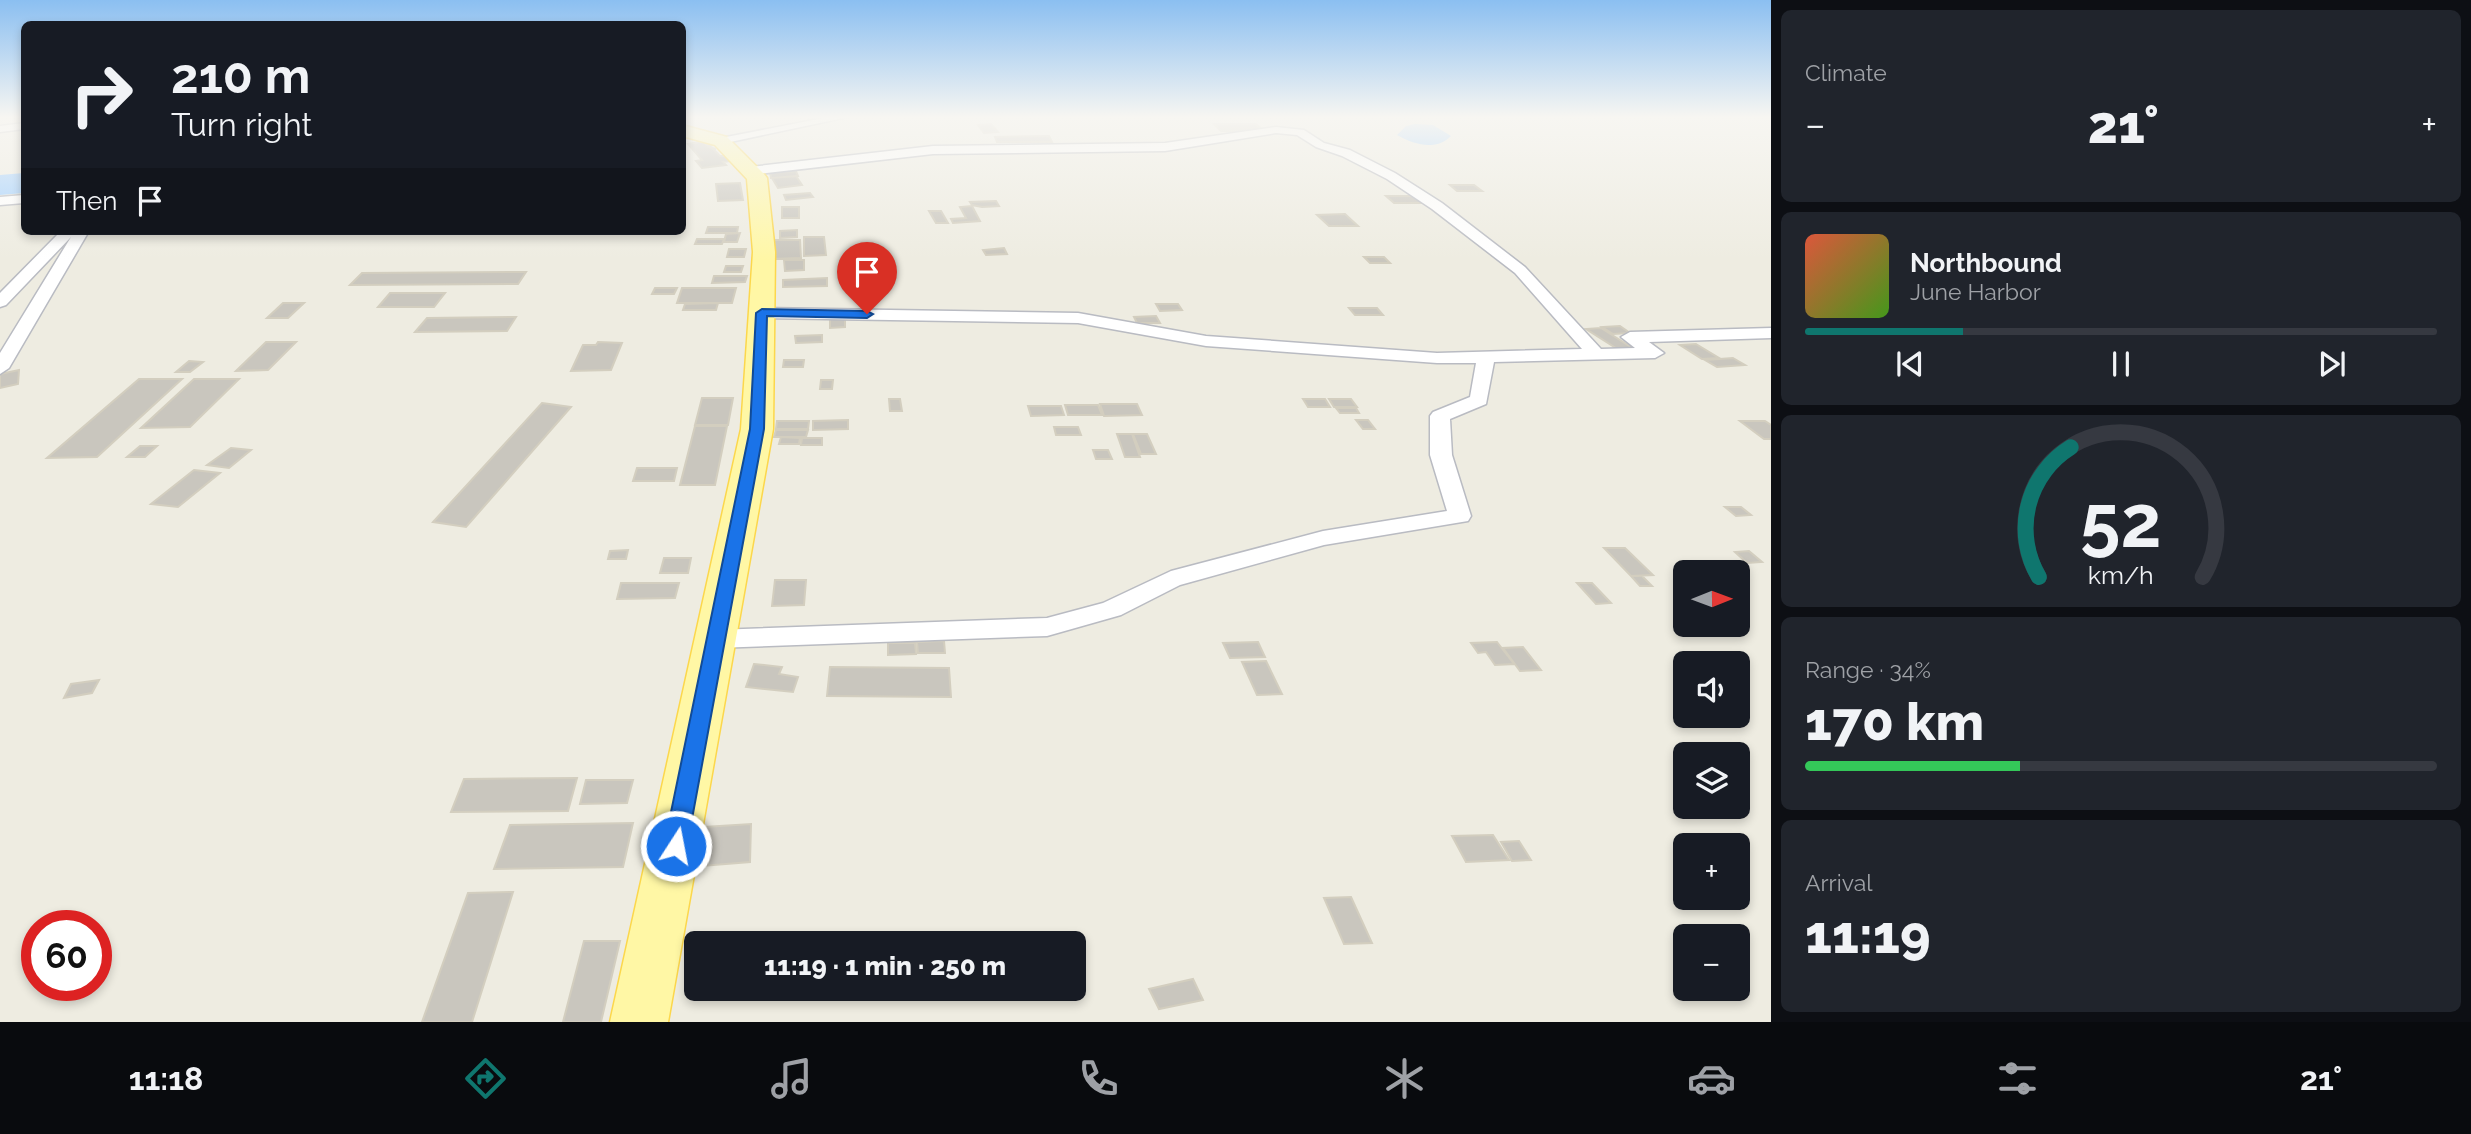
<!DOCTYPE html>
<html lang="en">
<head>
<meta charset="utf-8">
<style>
	:root { --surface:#171b24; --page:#20242c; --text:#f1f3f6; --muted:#9ea1a6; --line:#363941; --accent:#0f766e }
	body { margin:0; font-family:Raleway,sans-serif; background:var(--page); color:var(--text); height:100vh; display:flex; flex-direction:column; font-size:26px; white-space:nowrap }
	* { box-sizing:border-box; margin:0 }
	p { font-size:23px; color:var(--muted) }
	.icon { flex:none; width:38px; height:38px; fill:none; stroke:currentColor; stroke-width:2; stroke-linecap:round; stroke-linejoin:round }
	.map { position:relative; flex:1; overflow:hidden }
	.panel { display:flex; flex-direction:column; gap:10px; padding:10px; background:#0d0f14; width:700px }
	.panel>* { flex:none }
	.guide { position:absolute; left:21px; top:21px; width:665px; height:214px; border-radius:10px; box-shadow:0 4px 10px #0003; background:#171b24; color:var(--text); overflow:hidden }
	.needle { width:46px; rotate:89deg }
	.tools { position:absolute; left:1673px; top:560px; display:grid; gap:14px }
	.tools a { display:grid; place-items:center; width:77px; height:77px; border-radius:10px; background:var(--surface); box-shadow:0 4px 10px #0003; font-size:35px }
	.speed { position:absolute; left:21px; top:910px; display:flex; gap:14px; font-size:35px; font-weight:700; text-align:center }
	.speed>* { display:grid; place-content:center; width:91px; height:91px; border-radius:50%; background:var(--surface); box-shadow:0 4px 10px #0003; line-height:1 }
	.speed .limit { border:10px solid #d22; background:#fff; color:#111 }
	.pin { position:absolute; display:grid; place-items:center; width:60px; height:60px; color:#fff; margin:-72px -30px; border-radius:50% 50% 50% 0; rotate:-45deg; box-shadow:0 0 7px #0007 }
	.pin .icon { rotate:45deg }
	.me { position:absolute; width:77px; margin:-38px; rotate:11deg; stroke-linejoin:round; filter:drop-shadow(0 0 5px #0008) }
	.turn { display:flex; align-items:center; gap:24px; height:147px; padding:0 35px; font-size:32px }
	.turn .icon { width:91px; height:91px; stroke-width:2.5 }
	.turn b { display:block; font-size:49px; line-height:60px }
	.then { display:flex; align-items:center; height:66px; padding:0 35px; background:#0003; gap:14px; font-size:26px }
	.big { font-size:52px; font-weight:800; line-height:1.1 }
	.panel .tile { flex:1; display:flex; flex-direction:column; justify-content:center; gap:10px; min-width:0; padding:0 24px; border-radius:10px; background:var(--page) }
	.panel .dial { align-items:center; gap:0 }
	.dial svg { height:182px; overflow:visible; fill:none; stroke:var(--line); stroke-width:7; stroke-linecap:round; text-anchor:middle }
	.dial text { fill:var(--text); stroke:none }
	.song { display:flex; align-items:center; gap:21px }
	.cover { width:84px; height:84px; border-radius:10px; background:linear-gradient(135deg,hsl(10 70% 55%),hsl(100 70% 35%)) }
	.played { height:7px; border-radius:4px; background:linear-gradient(90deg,var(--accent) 25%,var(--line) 25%) }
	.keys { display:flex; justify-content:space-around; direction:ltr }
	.heat { display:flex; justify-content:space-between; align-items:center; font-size:38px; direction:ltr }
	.charge { height:10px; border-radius:5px; background:linear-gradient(90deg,#34c759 34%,var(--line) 0) }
	.trip { position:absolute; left:684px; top:931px; width:402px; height:70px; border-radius:10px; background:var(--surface); box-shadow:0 4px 10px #0003; font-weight:800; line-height:70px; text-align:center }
	.dock { display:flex; height:112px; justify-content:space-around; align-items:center; background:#090b0e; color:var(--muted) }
	.dock .icon { width:49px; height:49px }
	.dock .active { color:var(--accent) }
	.dock b { font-size:32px; color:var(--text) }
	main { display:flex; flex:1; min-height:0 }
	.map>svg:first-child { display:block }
	.water { fill:#a0cfff }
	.building { fill:#c9c6be; stroke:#d3cebf; stroke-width:2 }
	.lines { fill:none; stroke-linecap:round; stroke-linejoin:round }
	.street-casing { stroke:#b9bbc2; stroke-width:3 }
	.primary-casing { stroke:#fcd74c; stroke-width:3 }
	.street { fill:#fff; fill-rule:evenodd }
	.primary { fill:#fff7a5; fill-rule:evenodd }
	.route { fill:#1a73e8; stroke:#114b97; stroke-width:2 }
</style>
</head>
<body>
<main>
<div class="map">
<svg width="1771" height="1022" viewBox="0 0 1771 1022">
	<rect width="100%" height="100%" fill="#eeece1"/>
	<path class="water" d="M 1415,124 L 1433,125 L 1451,136 C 1436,151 1415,145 1397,135 L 1406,126 Z
		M 24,173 L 24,193 L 0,195 L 0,175 Z"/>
	<path class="building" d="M 991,124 L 998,132 L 984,133 L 978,125 Z
		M 1214,124 L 1256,124 L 1264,131 L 1221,131 Z
		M 1049,136 L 1052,142 L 997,142 L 995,137 Z
		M 705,141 L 706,145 L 711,146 L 709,147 L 716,149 L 713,149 L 720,156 L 725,156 L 730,161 L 723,162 L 726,165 L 702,168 L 696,161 L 702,160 L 688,144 Z
		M 796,171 L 798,176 L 771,178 L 770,173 Z
		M 796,176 L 802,185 L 778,188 L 772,178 Z
		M 740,183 L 743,200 L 718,201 L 716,184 Z
		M 1450,185 L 1474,185 L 1482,191 L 1457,191 Z
		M 810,193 L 813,197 L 786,200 L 784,195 Z
		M 1386,196 L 1413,196 L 1423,203 L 1394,203 Z
		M 996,201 L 999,206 L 982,207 L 972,205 L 970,202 Z
		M 972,206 L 980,221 L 953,223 L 951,219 L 966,218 L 960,207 Z
		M 782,207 L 799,207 L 799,218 L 782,218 Z
		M 929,211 L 941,211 L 948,223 L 936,223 Z
		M 1345,214 L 1358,226 L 1329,226 L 1317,215 Z
		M 708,227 L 738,227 L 737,233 L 706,233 Z
		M 797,230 L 797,237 L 780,238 L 780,231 Z
		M 740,233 L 737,242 L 724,242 L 726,234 Z
		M 804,237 L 824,237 L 826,255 L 804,256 Z
		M 697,239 L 724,239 L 722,244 L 695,244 Z
		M 773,240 L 800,240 L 801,258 L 772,259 Z
		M 1004,248 L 1007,254 L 986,255 L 983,250 Z
		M 729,249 L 746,249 L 744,257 L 727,257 Z
		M 1364,257 L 1384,257 L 1390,263 L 1370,263 Z
		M 784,260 L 804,260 L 804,270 L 785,271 Z
		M 726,266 L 743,266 L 741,272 L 724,272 Z
		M 526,272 L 518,284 L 350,285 L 362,273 Z
		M 714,276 L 747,276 L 745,282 L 712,283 Z
		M 827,278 L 827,286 L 783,287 L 783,280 Z
		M 655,288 L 677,288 L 674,294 L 652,294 Z
		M 682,288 L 736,288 L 732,303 L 677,303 Z
		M 390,293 L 445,293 L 434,307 L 378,307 Z
		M 283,303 L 304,303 L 288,318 L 267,318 Z
		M 718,303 L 716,310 L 683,310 L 685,304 Z
		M 1156,304 L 1178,304 L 1182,310 L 1160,311 Z
		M 1349,308 L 1377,308 L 1383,315 L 1355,315 Z
		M 1156,316 L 1160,323 L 1137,323 L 1134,317 Z
		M 516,317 L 507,331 L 415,332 L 427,318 Z
		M 830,319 L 845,319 L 845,327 L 830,328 Z
		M 1620,326 L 1630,333 L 1613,334 L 1602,327 Z
		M 1601,328 L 1634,349 L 1619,350 L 1586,329 Z
		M 822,335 L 822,342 L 796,343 L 795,336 Z
		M 266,342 L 296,342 L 268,370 L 236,371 Z
		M 598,342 L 622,343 L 611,370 L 571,371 L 583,345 L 596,345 Z
		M 1696,344 L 1719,358 L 1702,359 L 1680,345 Z
		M 1733,358 L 1745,365 L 1717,367 L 1705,360 Z
		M 784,360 L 804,360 L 803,367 L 783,367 Z
		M 189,361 L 203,362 L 190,372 L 176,372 Z
		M 19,370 L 18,384 L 0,388 L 0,374 Z
		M 139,379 L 182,379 L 97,457 L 47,458 Z
		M 194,379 L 239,379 L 190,427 L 141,428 Z
		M 821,380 L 833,380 L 832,389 L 820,389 Z
		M 702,398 L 733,398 L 728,425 L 695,425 Z
		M 889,399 L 900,399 L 902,411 L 890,411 Z
		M 1303,399 L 1325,399 L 1330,407 L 1308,407 Z
		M 1329,399 L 1351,399 L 1357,407 L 1334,407 Z
		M 542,403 L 571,407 L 466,527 L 433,522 Z
		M 1100,404 L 1137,404 L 1142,415 L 1104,416 Z
		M 1065,405 L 1098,405 L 1102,415 L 1068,415 Z
		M 1028,406 L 1061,406 L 1064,415 L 1031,416 Z
		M 1336,408 L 1356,408 L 1359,413 L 1340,413 Z
		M 848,420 L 848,429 L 813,430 L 813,421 Z
		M 1356,420 L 1368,420 L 1375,429 L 1363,429 Z
		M 777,421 L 809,421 L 808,429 L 776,429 Z
		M 1740,421 L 1765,421 L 1771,425 L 1771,439 L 1764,439 Z
		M 695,426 L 727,426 L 715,485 L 680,485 Z
		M 1054,427 L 1078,427 L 1081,435 L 1056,435 Z
		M 776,430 L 808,430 L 806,437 L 774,437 Z
		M 1117,434 L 1132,434 L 1140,457 L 1125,457 Z
		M 1133,434 L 1147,434 L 1156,454 L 1141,454 Z
		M 781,437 L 800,438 L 799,444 L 779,444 Z
		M 802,438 L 822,438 L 822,445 L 801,445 Z
		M 140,446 L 157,446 L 145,457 L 127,457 Z
		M 231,448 L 251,450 L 229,468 L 207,465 Z
		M 1093,450 L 1108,450 L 1112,459 L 1096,459 Z
		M 637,468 L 677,468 L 674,481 L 633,481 Z
		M 194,470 L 220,473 L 178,507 L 151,504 Z
		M 1725,507 L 1741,507 L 1751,515 L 1736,516 Z
		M 1604,548 L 1625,548 L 1653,575 L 1631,576 Z
		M 628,550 L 626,559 L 608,559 L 610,551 Z
		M 1749,551 L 1762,562 L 1747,563 L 1735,552 Z
		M 664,558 L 691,558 L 688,573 L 660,573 Z
		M 1631,576 L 1642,576 L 1652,586 L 1640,586 Z
		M 775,580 L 806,580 L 804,605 L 772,606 Z
		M 621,583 L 679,583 L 675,598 L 617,599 Z
		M 1577,583 L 1592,583 L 1611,603 L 1596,604 Z
		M 944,641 L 945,653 L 918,653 L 917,642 Z
		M 1258,642 L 1265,657 L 1230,658 L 1223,643 Z
		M 1497,642 L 1514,664 L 1495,665 L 1486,652 L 1478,653 L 1471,643 Z
		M 888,643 L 915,643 L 916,654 L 888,655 Z
		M 1523,647 L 1541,670 L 1520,671 L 1503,648 Z
		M 1266,661 L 1282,694 L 1257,695 L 1242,662 Z
		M 754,664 L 782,667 L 779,674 L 798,677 L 793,692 L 746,687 Z
		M 830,667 L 949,668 L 951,697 L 827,696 Z
		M 99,680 L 92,693 L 64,698 L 71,684 Z
		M 577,778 L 568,811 L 451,812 L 464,779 Z
		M 586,780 L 633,780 L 627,803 L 580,804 Z
		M 633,823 L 623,867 L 494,869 L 510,825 Z
		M 751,824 L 750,862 L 702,866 L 704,827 Z
		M 1493,835 L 1509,860 L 1466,862 L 1452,836 Z
		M 1519,841 L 1531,860 L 1512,861 L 1501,842 Z
		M 513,892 L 472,1022 L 422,1022 L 468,893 Z
		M 1351,897 L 1372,943 L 1344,944 L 1324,898 Z
		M 584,941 L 620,941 L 601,1022 L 563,1022 Z
		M 1193,979 L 1203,1000 L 1159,1009 L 1149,989 Z"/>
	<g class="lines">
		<g class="street-casing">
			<path id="street" d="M 829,117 L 848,117 L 721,144 L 715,141 L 721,138 Z
				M 24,123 L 24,129 L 0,132 L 0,126 Z
				M 1276,127 L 1304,130 L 1324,143 L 1350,150 L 1395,173 L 1442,203 L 1525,267 L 1601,349 L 1635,348 L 1621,337 L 1630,332 L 1771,328 L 1771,338 L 1649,342 L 1664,353 L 1655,358 L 1494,362 L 1486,404 L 1450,419 L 1452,455 L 1471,516 L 1468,521 L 1324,545 L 1180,585 L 1121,615 L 1047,636 L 716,648 L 707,646 L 703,639 L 707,632 L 716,630 L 1047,618 L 1103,603 L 1171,571 L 1323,531 L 1447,511 L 1430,455 L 1430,416 L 1433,412 L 1470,397 L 1476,363 L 1437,363 L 1206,346 L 1078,323 L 762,318 L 754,313 L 762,308 L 1078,313 L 1206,336 L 1437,353 L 1582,349 L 1515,273 L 1432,209 L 1387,179 L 1342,156 L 1316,147 L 1297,135 L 1276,133 L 1165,151 L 933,154 L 750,175 L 744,171 L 750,167 L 933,146 L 1165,143 Z
				M 24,195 L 24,203 L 0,205 L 0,197 Z
				M 61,231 L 89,231 L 9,368 L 0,374 L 0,353 L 71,237 L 6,305 L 0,307 L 0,293 Z"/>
		</g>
		<g class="primary-casing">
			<path id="primary" d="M 682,125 L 727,137 L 764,174 L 767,178 L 775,252 L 773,429 L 668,1022 L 610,1022 L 741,429 L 753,252 L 747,179 L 715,145 L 682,136 Z"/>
		</g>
		<use href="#street" class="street"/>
		<use href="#primary" class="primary"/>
	</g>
	<linearGradient id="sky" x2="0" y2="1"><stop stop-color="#8bbff1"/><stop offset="0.45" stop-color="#f7f6f2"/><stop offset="1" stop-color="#f7f6f2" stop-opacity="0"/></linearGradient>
	<rect width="1771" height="260" fill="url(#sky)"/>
	<path class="route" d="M 762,309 L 867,311 L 873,314 L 867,318 L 767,316 L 764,429 L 687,846 L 684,853 L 676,856 L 668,853 L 664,846 L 750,429 L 756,313 Z"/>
</svg>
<div class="tools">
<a><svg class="needle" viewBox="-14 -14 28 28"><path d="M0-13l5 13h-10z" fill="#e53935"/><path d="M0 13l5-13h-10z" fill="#9ea1a6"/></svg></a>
<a><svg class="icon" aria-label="sound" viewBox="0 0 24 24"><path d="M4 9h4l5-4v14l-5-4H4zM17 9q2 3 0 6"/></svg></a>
<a><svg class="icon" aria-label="layers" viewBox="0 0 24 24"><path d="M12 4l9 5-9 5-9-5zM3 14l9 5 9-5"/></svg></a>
<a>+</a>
<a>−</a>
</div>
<div class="speed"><div class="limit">60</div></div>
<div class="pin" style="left:867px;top:314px;background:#d93025"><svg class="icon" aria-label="arrive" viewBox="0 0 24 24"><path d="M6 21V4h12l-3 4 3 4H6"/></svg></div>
<svg class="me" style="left:676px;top:846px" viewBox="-20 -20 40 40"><circle r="17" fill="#1a73e8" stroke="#fff" stroke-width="3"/><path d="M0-11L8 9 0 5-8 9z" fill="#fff"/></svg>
<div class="trip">11:19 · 1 min · 250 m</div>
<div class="guide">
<div class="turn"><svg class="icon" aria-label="right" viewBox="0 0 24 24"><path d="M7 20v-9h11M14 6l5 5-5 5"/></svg><div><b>210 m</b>Turn right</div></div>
<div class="then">Then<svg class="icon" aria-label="arrive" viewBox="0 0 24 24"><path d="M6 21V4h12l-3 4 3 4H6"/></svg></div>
</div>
</div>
<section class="panel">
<div class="tile"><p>Climate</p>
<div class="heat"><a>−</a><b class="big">21°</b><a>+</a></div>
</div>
<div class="tile">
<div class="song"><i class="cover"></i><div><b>Northbound</b><p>June Harbor</p></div></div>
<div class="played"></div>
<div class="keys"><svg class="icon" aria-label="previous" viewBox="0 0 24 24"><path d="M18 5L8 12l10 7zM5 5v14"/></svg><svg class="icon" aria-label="pause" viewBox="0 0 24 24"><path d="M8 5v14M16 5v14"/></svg><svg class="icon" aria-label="next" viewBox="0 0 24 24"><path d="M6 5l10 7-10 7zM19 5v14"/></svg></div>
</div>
<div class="tile dial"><svg viewBox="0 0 100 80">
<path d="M14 69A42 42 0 1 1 86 69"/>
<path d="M14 69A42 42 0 0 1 28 12" stroke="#0f766e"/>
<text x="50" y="56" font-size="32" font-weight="700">52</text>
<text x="50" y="72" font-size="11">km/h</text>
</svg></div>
<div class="tile"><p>Range · 34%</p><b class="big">170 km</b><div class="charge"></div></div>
<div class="tile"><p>Arrival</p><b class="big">11:19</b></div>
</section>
</main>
<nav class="dock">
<b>11:18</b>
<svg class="icon active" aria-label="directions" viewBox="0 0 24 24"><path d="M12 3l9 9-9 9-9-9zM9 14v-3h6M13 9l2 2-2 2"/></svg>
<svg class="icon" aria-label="music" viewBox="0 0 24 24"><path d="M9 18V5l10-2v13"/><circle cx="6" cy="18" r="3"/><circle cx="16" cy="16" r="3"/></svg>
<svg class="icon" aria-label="phone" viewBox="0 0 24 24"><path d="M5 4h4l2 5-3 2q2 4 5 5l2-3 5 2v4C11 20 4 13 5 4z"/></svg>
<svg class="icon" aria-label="climate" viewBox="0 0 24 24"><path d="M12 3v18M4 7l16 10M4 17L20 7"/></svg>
<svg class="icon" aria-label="car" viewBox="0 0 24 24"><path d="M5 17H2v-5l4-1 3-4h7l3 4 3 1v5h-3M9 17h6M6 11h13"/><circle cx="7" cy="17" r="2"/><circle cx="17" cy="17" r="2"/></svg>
<svg class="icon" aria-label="filters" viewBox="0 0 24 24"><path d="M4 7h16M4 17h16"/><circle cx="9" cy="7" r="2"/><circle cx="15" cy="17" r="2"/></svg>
<b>21°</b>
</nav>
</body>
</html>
